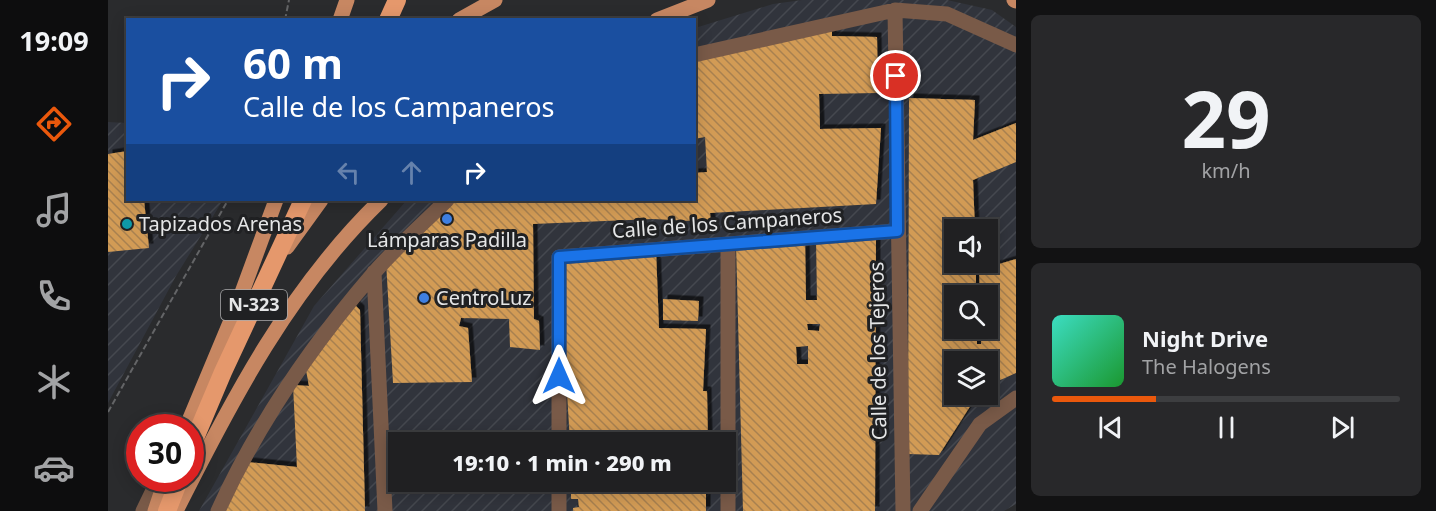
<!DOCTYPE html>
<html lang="en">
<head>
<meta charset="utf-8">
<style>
	:root { --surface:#202022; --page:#28282a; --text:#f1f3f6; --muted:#a2a3a5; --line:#3d3e40; --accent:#ea580c }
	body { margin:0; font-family:"Noto Sans",sans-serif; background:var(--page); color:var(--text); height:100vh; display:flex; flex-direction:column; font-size:22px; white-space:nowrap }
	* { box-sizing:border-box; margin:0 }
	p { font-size:20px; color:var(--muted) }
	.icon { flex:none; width:33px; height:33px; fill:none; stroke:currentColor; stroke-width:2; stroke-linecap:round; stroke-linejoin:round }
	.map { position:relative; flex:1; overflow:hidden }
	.side { display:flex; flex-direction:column; gap:15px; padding:15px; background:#121213; width:420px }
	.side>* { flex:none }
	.guide { position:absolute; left:18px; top:18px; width:570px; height:183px; border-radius:0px; box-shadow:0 3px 15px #0003,0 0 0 2px var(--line); background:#1a4fa0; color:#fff; overflow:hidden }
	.buttons { position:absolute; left:836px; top:219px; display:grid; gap:12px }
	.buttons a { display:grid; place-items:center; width:54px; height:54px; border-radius:0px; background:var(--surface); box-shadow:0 3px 15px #0003,0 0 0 2px var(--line); font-size:30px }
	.speed { position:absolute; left:18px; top:414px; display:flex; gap:12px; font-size:30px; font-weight:700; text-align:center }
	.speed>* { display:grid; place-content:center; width:78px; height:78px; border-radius:50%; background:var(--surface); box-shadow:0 3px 15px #0003,0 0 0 2px var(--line); line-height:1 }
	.speed .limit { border:9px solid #d22; background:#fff; color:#111 }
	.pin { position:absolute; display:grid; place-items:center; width:51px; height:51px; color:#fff; margin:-26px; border:3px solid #fff; border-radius:50%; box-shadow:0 2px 6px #0007 }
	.me { position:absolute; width:66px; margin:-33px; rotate:0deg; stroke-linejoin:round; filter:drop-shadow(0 0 4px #0008) }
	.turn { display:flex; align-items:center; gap:21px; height:126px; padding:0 18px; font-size:27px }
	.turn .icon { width:78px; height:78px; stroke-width:2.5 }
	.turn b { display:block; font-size:42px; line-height:51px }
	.lanes { display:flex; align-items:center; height:57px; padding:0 18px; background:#0003; justify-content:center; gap:30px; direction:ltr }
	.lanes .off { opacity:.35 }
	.side .tile { flex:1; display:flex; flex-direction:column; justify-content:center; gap:9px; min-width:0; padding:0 21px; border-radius:9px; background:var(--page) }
	.side .dial { align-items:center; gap:0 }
	.dial b { font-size:78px; line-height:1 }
	.song { display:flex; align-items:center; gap:18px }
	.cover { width:72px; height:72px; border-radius:9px; background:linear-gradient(135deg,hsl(170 70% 55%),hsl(130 70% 35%)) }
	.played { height:6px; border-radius:3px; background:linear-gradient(90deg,var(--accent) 30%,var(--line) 30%) }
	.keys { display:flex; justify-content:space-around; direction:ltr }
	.trip { position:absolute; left:280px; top:432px; width:348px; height:60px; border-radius:0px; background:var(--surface); box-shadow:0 3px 15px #0003,0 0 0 2px var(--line); font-weight:800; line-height:60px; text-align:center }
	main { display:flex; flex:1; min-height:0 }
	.dock { display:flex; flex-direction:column; width:108px; justify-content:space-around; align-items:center; background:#0d0d0e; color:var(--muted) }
	.dock .icon { width:42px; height:42px }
	.dock .selected { color:var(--accent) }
	.dock b { font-size:27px; color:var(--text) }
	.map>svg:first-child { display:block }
	.industrial { fill:url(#industrial-furrows); fill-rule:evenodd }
	.building { fill:url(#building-back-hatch); fill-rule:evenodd; filter:url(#shadow) }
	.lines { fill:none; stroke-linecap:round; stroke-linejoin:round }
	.path { stroke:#646567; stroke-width:2; stroke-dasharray:6 3; stroke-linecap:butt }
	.minor { stroke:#795a48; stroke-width:15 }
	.major { stroke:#c78762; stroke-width:15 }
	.highway { stroke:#e5986c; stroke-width:18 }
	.route-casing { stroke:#114b97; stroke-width:15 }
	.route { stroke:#1a73e8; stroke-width:10 }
	.shop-dot { fill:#3f7fe0; stroke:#202123; stroke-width:2 }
	.culture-dot { fill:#0f9aa8; stroke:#202123; stroke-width:2 }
	.labels { text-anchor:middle; stroke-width:6; stroke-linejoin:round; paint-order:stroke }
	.shield { fill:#202123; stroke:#aaabac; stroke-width:1.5 }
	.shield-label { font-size:18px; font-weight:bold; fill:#e5e6e7 }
	.street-label { font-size:20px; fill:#e5e6e7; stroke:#202123 }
	.poi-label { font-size:20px; fill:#e5e6e7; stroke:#202123; text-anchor:start }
</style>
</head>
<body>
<main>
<nav class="dock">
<b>19:09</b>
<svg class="icon selected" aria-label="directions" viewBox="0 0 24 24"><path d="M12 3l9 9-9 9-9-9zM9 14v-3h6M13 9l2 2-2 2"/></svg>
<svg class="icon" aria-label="music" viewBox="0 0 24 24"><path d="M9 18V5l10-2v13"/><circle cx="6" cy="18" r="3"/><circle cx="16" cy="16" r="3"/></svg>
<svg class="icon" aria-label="phone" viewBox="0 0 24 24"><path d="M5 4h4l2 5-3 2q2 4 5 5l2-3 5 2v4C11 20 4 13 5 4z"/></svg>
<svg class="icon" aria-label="climate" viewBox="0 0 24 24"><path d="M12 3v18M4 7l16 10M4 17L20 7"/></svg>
<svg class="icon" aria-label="car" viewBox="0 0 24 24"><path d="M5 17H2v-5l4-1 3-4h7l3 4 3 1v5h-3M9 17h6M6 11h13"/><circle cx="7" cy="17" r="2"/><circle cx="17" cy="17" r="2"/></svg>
</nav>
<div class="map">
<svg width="908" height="511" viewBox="0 0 908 511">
	<defs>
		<pattern id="industrial-furrows" width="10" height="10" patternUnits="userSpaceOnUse" patternTransform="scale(1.5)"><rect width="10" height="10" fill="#31343c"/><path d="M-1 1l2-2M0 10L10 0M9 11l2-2" fill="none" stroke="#45484f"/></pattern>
		<pattern id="building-back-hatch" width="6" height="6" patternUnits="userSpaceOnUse" patternTransform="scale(1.5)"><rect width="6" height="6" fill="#d29b54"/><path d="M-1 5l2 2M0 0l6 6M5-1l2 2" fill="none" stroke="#a88150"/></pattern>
		<filter id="shadow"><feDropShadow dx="4.5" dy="-4.5" stdDeviation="0" flood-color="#0009"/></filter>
	</defs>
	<rect width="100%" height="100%" fill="#2a2b2d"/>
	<path class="industrial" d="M 694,0 L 839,0 L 884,10 L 908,27 L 908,504 L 896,511 L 91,511 L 206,306 L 299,200 L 586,200 L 587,28 L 665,4 ZM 846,230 L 879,230 L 879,262 L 846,262 ZM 846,296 L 879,296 L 879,328 L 846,328 ZM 846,362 L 879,362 L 879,394 L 846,394 ZM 291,442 L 618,442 L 618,482 L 291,482 Z
		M 0,122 L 19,123 L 20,200 L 115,200 L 68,276 L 0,403 Z"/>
	<path class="building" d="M 724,26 L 724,36 L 769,37 L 770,93 L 711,94 L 712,129 L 773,128 L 768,204 L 602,213 L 603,222 L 545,219 L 425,224 L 426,319 L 431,321 L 432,350 L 402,347 L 401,319 L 353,318 L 351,326 L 360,328 L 364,382 L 285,383 L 278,261 L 339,200 L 586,200 L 586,173 L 599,172 L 597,137 L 586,139 L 586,55 Z
		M 801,98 L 867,100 L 865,140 L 908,123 L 908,162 L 865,180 L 867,230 L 846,230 L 846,262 L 868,262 L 868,296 L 846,296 L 846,328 L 869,328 L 869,344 L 873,344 L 873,328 L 879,328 L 879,296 L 872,296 L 871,270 L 908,259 L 908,373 L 879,386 L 879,362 L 846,362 L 846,394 L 870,394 L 831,455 L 800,454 Z
		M 20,151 L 20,200 L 36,200 L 41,248 L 0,252 L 0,154 Z
		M 768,233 L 767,511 L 635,511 L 628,243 L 697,238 L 698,300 L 709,300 L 708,238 ZM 699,324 L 712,324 L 711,331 L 700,330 ZM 700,346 L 700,364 L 689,364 L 688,347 Z
		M 548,250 L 551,328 L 598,329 L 595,391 L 599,391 L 600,442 L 462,442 L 451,261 Z
		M 555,299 L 591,301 L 590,321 L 555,320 Z
		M 243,301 L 252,310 L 257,511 L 116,511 L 139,462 L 189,467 L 185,385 L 201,386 L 196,360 Z
		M 463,482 L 598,482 L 598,511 L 465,511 L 465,508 L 471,507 L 470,499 L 463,499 Z"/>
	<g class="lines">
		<path class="path" d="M 177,20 L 181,0
			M 0,412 L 120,200"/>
		<path class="minor" d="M 787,10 L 795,511
			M 586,55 L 787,10 L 839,14 L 908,45
			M 620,244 L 620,511
			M 266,272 L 277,511
			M 451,442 L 451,257 L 789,231
			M 35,511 L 51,478
			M 110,511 C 149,425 203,346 265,274 C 287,248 315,224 339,200
			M 451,511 L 451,482
			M 812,511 L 872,424 L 908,398"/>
		<path class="major" d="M 906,0 L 908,1
			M 232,20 L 239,0
			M 351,20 L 387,0
			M 549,20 L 600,0
			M 179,247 L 213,200
			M 78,428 L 129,306 L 168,200
			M 47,511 L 58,478
			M 68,511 C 124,399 182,288 273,200"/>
		<path class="highway" d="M 280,20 L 289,0
			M 82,450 L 115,372 L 195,200
			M 59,511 L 72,478"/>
	</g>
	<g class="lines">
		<g class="route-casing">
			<path id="route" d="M 451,376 L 451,257 L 789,231 L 788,76"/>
		</g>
		<use href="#route" class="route"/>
	</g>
	<g class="shop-dot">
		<circle cx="339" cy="219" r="6"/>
		<circle cx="316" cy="298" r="6"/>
	</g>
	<circle class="culture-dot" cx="19" cy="224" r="6"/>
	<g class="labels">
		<rect class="shield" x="113" y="290" width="66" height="30" rx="4.5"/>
		<g class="shield-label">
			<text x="146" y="311">N-323</text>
		</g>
		<g class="street-label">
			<text transform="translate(619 223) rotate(-4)" y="7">Calle de los Campaneros</text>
			<text transform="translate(770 351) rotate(-91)" y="7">Calle de los Tejeros</text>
		</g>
		<g class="poi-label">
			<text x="31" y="231">Tapizados Arenas</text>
			<text x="339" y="247" text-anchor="middle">Lámparas Padilla</text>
			<text x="328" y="305">CentroLuz</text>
		</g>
	</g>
</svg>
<div class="buttons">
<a><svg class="icon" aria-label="sound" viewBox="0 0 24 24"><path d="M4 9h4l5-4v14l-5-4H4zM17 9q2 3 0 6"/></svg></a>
<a><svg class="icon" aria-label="search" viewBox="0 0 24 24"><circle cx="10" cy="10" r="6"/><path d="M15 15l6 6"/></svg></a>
<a><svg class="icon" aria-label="layers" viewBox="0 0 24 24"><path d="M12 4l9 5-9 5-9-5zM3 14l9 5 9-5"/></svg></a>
</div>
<div class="speed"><div class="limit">30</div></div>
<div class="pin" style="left:788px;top:76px;background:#d93025"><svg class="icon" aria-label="arrive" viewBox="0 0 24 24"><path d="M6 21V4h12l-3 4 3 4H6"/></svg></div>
<svg class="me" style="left:451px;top:376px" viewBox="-20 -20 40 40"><path d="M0-17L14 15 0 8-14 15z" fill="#1a73e8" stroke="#fff" stroke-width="4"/></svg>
<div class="trip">19:10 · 1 min · 290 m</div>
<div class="guide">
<div class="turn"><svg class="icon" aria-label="right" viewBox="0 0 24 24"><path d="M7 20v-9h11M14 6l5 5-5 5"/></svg><div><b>60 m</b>Calle de los Campaneros</div></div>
<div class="lanes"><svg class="icon off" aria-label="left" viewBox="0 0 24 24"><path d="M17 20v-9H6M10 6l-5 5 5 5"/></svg><svg class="icon off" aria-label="ahead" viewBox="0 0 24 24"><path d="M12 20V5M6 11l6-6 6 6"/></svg><svg class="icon" aria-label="right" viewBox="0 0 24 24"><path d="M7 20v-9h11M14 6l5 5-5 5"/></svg></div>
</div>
</div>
<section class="side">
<div class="tile dial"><b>29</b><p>km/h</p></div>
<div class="tile">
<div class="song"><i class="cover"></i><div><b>Night Drive</b><p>The Halogens</p></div></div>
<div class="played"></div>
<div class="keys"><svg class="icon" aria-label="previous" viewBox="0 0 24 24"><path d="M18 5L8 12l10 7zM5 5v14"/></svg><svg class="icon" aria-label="pause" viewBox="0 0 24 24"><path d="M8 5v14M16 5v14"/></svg><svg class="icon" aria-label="next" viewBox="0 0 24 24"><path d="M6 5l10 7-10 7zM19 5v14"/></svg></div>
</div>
</section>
</main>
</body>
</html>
